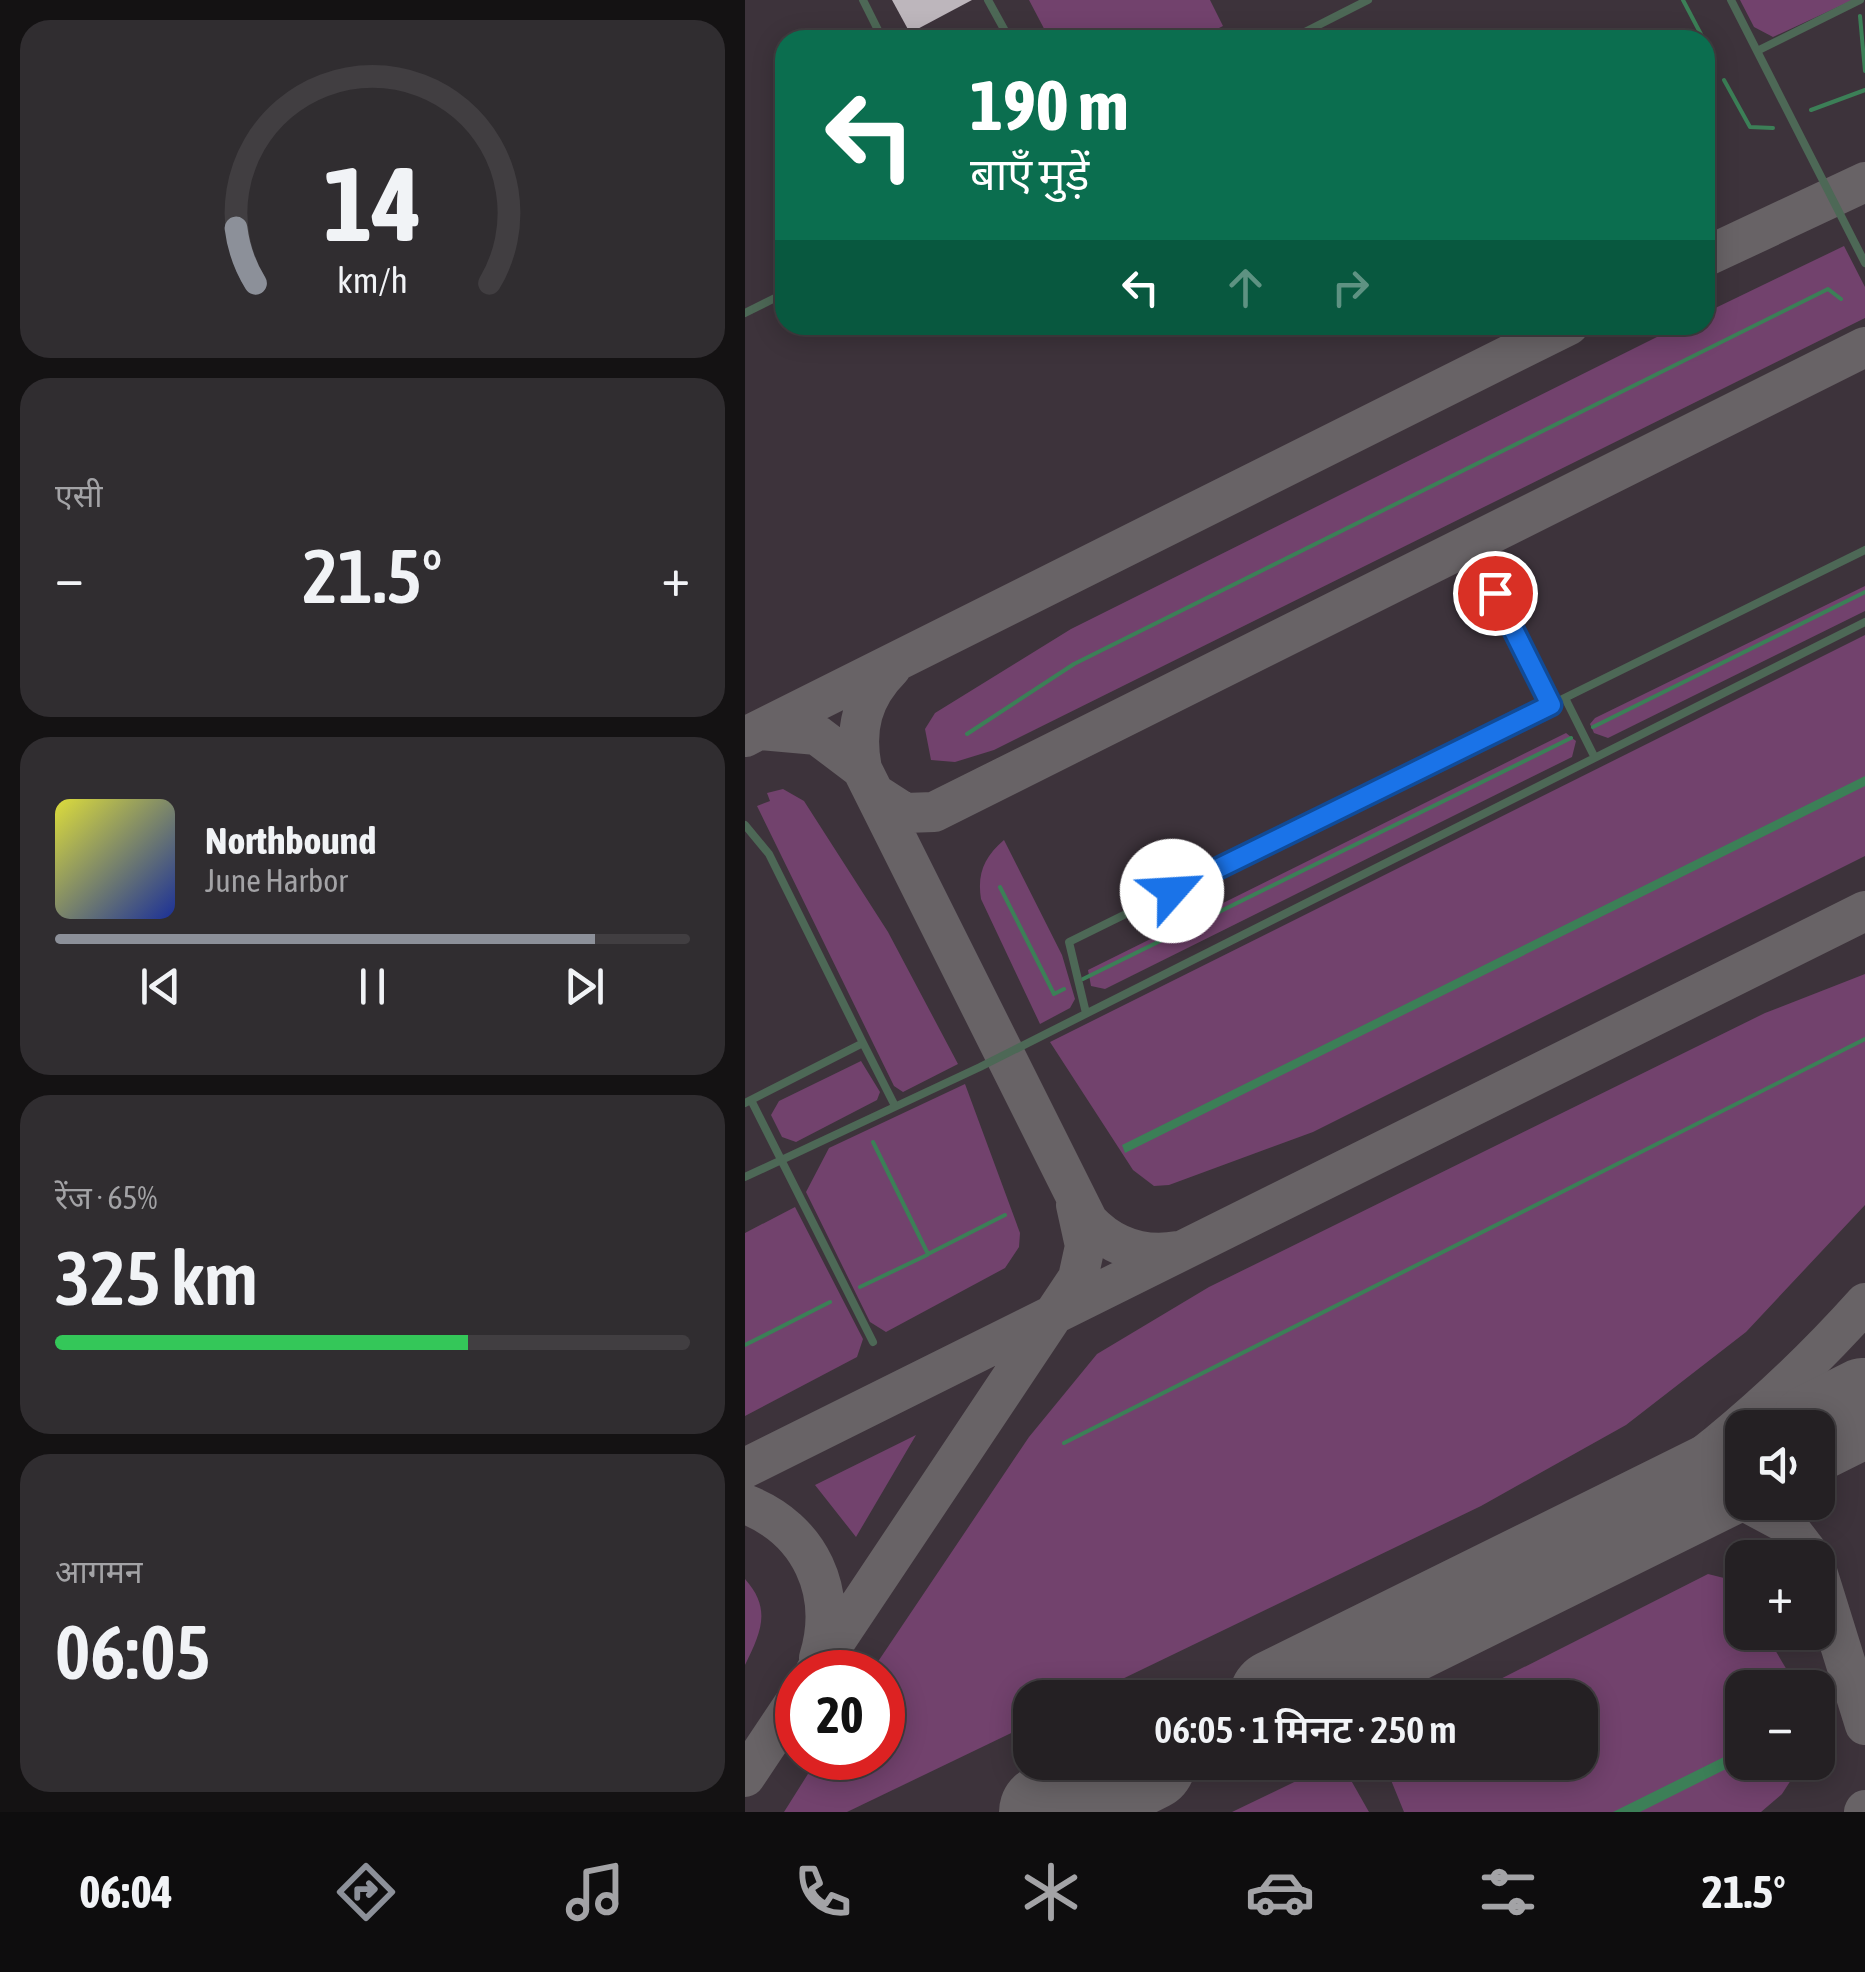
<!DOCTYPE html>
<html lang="hi">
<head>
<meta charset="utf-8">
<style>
	:root { --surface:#242023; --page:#302d30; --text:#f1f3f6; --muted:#a3a3a6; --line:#413e41; --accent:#8c9099 }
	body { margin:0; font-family:"Asap Condensed","Noto Sans Devanagari",sans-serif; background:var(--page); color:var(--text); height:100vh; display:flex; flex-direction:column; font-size:38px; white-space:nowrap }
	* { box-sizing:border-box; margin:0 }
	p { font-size:32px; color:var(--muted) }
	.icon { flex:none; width:55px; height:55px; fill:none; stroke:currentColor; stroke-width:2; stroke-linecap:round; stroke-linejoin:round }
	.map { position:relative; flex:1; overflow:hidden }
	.sheet { display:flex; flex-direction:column; gap:20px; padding:20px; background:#141213; width:745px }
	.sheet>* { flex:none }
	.hud { position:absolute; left:30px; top:30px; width:940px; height:305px; border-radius:30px; box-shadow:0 5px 25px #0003,0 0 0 2px var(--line); background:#0b6e4f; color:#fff; overflow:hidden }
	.fabs { position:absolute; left:980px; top:1410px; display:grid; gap:20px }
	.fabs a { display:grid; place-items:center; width:110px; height:110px; border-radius:20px; background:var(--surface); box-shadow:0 5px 25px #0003,0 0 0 2px var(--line); font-size:50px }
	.speed { position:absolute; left:30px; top:1650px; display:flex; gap:20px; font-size:50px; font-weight:700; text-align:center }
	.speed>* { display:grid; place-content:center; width:130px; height:130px; border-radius:50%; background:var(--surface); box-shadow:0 5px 25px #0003,0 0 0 2px var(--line); line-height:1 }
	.speed .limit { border:15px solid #d22; background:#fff; color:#111 }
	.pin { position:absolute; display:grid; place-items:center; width:85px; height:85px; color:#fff; margin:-42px; border:5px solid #fff; border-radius:50%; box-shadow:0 2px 10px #0007 }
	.me { position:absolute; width:110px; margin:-55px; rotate:64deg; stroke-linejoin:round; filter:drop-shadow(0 0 8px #0008) }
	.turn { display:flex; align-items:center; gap:35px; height:210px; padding:0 30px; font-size:45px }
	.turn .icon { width:130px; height:130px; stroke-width:2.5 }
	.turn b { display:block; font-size:70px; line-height:85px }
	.lanes { display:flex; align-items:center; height:95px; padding:0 30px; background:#0003; justify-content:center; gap:50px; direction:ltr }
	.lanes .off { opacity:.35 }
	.big { font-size:75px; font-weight:600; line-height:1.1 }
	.sheet .card { flex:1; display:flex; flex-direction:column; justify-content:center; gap:15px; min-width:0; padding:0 35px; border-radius:30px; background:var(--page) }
	.sheet .dial { align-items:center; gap:0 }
	.dial svg { height:260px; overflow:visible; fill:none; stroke:var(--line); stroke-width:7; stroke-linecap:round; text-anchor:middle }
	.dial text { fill:var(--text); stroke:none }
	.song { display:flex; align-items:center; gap:30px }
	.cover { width:120px; height:120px; border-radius:15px; background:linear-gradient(135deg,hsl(60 70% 55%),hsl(230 70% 35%)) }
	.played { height:10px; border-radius:5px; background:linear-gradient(90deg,var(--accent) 85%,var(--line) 85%) }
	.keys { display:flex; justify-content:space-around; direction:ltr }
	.heat { display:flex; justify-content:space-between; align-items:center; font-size:55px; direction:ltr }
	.charge { height:15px; border-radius:8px; background:linear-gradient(90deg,#34c759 65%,var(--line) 0) }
	.trip { position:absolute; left:268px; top:1680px; width:585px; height:100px; border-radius:30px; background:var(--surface); box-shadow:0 5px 25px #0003,0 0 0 2px var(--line); font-weight:600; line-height:100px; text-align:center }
	.tabs { display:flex; height:160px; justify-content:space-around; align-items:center; background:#0e0d0e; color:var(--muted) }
	.tabs .icon { width:70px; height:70px }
	.tabs .current { color:var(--accent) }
	.tabs b { font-size:45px; color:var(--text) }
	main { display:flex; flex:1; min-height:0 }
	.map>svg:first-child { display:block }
	.built { fill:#3d333b; fill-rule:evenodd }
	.green { fill:#72426d }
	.water { fill:#3c7f57 }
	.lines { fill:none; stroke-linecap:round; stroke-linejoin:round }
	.stream { stroke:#3c7f57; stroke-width:4 }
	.taxiway { stroke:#686366; stroke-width:40 }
	.runway { stroke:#686366; stroke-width:98 }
	.building { fill:#bdb6bc }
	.service { stroke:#4d6856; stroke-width:8 }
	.route-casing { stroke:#114b97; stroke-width:25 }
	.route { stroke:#1a73e8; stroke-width:18 }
</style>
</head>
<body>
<main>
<section class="sheet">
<div class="card dial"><svg viewBox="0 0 100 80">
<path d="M14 69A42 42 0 1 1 86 69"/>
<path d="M14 69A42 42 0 0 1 8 52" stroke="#8c9099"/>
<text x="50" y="56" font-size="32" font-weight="700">14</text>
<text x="50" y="72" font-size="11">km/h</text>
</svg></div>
<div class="card"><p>एसी</p>
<div class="heat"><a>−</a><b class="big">21.5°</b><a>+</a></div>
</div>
<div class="card">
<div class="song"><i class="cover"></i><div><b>Northbound</b><p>June Harbor</p></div></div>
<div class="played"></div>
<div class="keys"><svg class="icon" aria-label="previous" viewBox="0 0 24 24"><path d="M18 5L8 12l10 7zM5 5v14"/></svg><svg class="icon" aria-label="pause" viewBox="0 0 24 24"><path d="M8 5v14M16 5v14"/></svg><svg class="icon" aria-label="next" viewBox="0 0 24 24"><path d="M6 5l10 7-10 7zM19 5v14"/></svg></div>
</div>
<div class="card"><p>रेंज · 65%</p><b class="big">325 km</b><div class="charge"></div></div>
<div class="card"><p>आगमन</p><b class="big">06:05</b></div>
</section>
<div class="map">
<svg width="1120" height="1812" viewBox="0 0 1120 1812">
	<rect width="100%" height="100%" fill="#302b2f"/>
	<path class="built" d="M 0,0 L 1120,0 L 1120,1812 L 0,1812 ZM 40,40 L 960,40 L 960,325 L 40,325 ZM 998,1428 L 1072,1428 L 1072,1502 L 998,1502 ZM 998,1558 L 1072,1558 L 1072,1632 L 998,1632 ZM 52,1672 L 138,1672 L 138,1758 L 52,1758 ZM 998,1688 L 1072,1688 L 1072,1762 L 998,1762 ZM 285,1698 L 835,1698 L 835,1762 L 285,1762 Z"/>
	<path class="green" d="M 284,0 L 465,0 L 478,26 L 450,40 L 305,40 Z
		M 995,0 L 1108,0 L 1028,37 L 1009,27 Z
		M 1099,246 L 1120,287 L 1120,318 L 249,750 L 210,762 L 186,760 L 180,729 L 190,713 L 326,629 L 936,325 L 960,325 L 960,313 Z
		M 1120,586 L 1120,611 L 863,738 L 849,733 L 845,724 L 850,718 Z
		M 1120,635 L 1120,856 L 568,1132 L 424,1185 L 409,1186 L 388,1170 L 305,1042 Z
		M 821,733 L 831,741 L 827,757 L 360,989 L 346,986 L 343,970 Z
		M 38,789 L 59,801 L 143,932 L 213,1064 L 158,1092 L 149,1086 L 12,806 L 25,801 L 22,793 Z
		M 259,840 L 317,955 L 330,999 L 325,1008 L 295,1024 L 236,899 C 232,874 239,857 259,840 Z
		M 1120,974 L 1120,1205 L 1001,1332 L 881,1425 L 736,1506 L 340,1697 L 285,1698 L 285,1724 L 102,1812 L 39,1812 L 73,1758 L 138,1758 L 138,1672 L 126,1672 L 284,1437 L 352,1354 L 464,1287 L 1020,1013 Z
		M 116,1061 L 135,1092 L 132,1100 L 51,1142 L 37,1137 L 26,1115 L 34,1101 Z
		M 220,1084 L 275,1233 L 274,1247 L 260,1268 L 141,1332 L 125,1322 L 61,1192 L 84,1148 Z
		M 50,1207 L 118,1339 L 112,1357 L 0,1416 L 0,1233 Z
		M 171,1435 L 111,1537 L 70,1485 Z
		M 963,1574 L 987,1580 L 997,1597 L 998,1632 L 1020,1633 L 1052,1687 L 998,1688 L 998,1762 L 1057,1763 L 1037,1794 L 1016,1812 L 659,1812 L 639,1763 L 835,1762 L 835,1698 L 720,1697 Z
		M 0,1579 C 27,1609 16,1632 0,1665 Z
		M 599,1768 L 624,1812 L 487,1812 L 570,1772 Z"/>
	<path class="water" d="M 1120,776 L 1120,786 L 380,1153 L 377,1145 Z
		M 997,1748 L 997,1761 L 895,1812 L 868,1812 Z"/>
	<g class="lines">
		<path class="stream" d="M 938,0 L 959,40
			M 1115,16 L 1120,71
			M 960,43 L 967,56
			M 979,80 L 1005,127 L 1028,128
			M 1066,110 L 1120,90
			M 848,727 L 1120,592
			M 222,734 L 329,664 L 1083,289 L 1096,299
			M 255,887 L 309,994 L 319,989
			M 338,979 L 826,738
			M 128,1142 L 183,1254 L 260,1215
			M 115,1287 L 182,1255
			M 0,1345 L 85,1302
			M 319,1443 L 1120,1039"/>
		<path class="taxiway" d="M 960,257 L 1120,182
			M 146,668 C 117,697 109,729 117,769 L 343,1221 C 368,1248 398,1257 433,1251
			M 16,730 L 72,735 L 117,769
			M 0,737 L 824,325
			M 129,793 L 160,813 L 189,812 L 1120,347
			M 0,1468 L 1120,911
			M 1001,1502 L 1040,1523 L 1067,1558
			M 0,1504 C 66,1529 94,1593 74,1658
			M 915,1509 L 957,1498 L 998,1501
			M 808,1561 C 927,1487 1026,1408 1120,1303
			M 1072,1571 L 1120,1725
			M 70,1672 L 333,1278 L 340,1246 L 331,1205
			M 0,1777 L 52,1699
			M 1119,1812 L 1120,1810"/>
		<path class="runway" d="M 1072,1431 L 1120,1407
			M 533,1698 L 998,1468
			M 303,1812 L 402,1762"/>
	</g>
	<path class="building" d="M 147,0 L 227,0 L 165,33 Z"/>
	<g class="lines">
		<path class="service" d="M 118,0 L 138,40
			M 243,0 L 265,40
			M 986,0 L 1120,263
			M 544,40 L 623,0
			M 1012,51 L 1115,0
			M 0,313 L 40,293
			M 750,593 L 806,705
			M 820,698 L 849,756
			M 0,825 L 24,854 L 118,1043
			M 341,1013 L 324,942 L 1120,550
			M 6,1100 L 128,1342
			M 0,1103 L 118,1043 L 149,1104
			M 0,1177 L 235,1067 L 1120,622"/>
	</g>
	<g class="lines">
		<g class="route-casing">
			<path id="route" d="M 427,891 L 806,705 L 750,593"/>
		</g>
		<use href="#route" class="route"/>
	</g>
</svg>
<div class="fabs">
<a><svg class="icon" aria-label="sound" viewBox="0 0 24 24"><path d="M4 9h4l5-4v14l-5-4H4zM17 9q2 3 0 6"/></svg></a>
<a>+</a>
<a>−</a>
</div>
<div class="speed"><div class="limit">20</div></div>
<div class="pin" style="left:750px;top:593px;background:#d93025"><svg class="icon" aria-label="arrive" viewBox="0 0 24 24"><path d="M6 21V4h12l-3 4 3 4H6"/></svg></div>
<svg class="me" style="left:427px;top:891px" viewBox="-20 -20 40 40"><circle r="19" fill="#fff"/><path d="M0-13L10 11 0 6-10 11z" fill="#1a73e8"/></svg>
<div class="trip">06:05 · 1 मिनट · 250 m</div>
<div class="hud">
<div class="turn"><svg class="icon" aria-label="left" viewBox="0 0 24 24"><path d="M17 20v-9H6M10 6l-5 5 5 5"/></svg><div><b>190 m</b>बाएँ मुड़ें</div></div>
<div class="lanes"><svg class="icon" aria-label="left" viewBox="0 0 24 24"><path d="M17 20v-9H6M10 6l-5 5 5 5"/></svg><svg class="icon off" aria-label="ahead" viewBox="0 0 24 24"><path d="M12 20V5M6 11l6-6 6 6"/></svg><svg class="icon off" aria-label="right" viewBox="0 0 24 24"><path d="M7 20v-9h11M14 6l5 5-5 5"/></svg></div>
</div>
</div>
</main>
<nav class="tabs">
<b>06:04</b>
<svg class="icon current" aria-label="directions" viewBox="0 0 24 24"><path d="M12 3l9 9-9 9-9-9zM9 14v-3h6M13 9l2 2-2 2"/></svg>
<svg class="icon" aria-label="music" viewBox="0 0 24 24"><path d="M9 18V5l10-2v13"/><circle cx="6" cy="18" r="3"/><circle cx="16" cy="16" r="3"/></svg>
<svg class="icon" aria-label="phone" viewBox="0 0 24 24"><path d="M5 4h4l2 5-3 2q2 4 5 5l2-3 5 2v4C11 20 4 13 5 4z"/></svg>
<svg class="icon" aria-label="climate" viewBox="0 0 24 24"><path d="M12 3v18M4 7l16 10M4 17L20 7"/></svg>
<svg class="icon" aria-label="car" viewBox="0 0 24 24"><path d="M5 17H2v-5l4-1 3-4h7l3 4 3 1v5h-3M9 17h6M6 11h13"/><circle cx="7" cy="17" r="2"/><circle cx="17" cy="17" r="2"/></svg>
<svg class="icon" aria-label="filters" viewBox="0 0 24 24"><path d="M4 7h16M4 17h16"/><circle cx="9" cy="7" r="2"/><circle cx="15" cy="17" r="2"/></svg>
<b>21.5°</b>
</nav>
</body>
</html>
